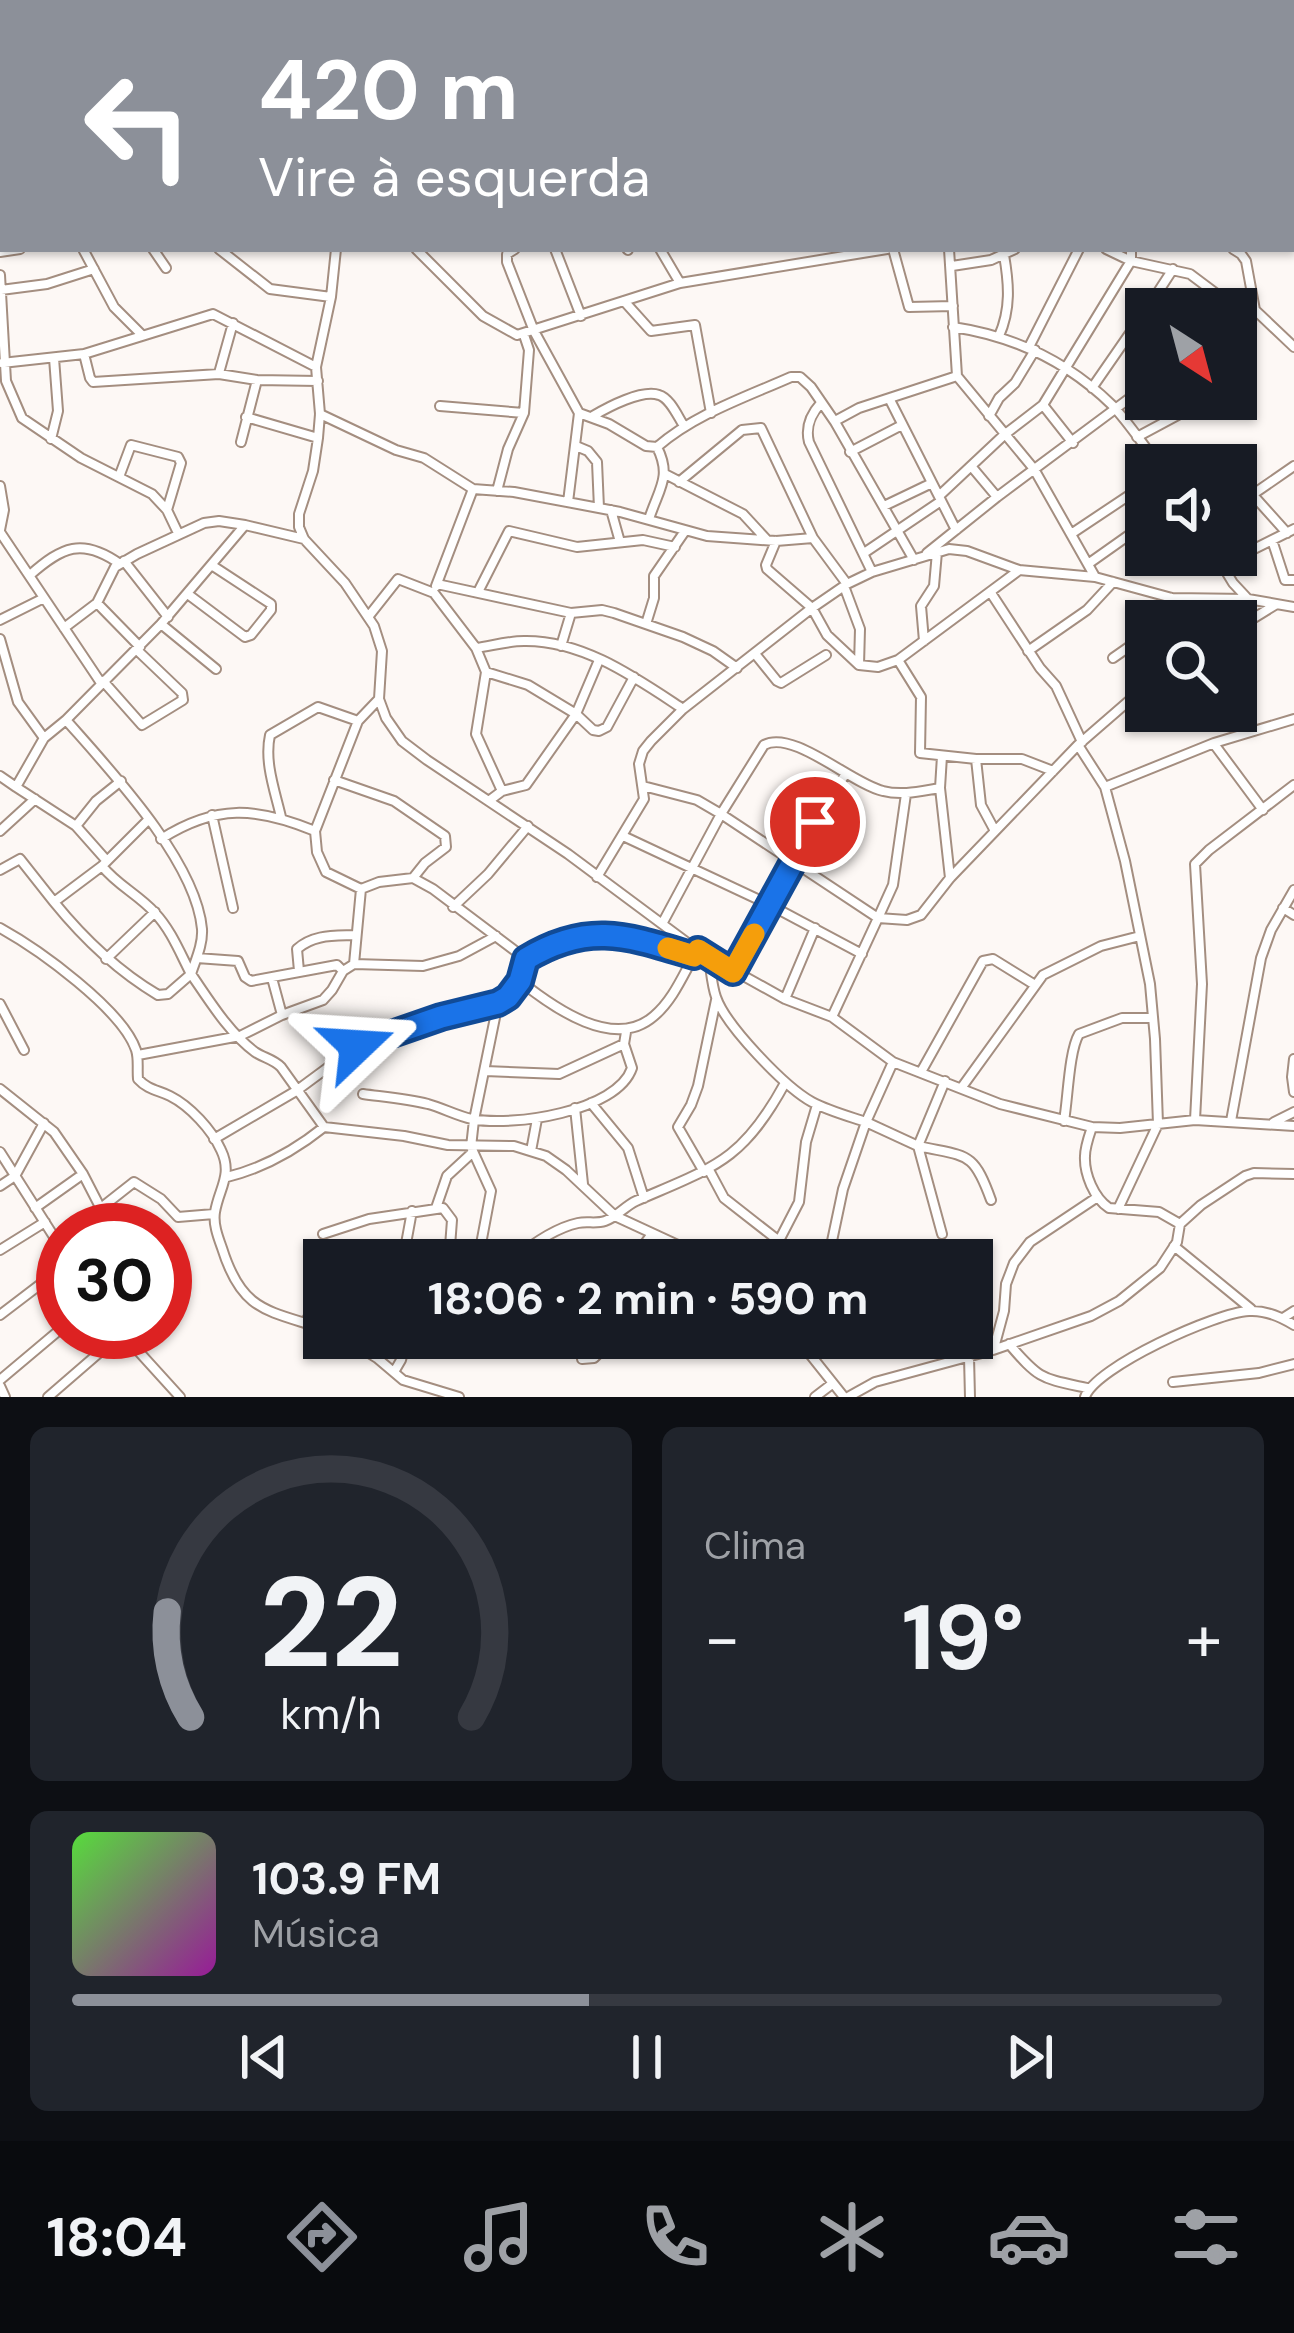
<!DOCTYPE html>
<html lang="pt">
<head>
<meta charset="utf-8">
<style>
	:root { --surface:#171b24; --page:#20242c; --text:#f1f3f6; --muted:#9ea1a6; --line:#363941; --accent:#8c9099 }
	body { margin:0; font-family:"DM Sans",sans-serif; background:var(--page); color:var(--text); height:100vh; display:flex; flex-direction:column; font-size:45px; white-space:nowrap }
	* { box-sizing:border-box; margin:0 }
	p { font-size:39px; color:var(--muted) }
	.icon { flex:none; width:66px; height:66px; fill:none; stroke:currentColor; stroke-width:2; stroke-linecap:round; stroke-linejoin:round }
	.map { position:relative; height:1397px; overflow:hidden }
	.drawer { display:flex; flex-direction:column; gap:30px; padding:30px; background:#0d0f14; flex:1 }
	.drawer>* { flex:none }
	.banner { position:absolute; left:0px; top:0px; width:1296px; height:252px; box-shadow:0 3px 9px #0004; background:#8c9099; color:#fff; overflow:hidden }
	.needle { width:78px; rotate:144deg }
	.tools { position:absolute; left:1125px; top:288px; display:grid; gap:24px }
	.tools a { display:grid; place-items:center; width:132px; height:132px; border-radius:0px; background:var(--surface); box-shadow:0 3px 9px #0004; font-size:60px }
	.speed { position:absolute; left:36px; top:1203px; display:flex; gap:24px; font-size:60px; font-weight:700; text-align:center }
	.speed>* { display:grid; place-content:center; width:156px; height:156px; border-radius:50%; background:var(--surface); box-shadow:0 3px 9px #0004; line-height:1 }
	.speed .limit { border:18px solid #d22; background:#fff; color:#111 }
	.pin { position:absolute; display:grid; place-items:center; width:102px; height:102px; color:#fff; margin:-51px; border:6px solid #fff; border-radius:50%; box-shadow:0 3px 12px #0007 }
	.me { position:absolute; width:132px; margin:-66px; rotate:70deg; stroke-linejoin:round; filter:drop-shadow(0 0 9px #0008) }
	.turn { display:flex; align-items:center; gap:42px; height:252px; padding:0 60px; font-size:54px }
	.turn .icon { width:156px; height:156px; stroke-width:2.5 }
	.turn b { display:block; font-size:84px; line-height:102px }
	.big { font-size:90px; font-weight:700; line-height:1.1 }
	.drawer .card { flex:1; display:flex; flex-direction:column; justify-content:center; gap:18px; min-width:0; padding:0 42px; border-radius:18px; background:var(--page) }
	.drawer .dial { align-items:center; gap:0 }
	.dial svg { height:312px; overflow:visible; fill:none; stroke:var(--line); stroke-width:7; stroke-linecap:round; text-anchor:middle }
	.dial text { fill:var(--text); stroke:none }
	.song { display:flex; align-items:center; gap:36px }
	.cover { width:144px; height:144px; border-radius:18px; background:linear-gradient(135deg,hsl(110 70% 55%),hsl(300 70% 35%)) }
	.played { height:12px; border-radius:6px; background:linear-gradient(90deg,var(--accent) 45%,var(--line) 45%) }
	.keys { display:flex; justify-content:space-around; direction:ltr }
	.heat { display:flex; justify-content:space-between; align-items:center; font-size:66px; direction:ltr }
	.drawer .tiles { flex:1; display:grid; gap:30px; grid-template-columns:1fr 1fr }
	.card:last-child { grid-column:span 2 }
	.trip { position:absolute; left:303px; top:1239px; width:690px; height:120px; border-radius:0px; background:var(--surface); box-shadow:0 3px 9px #0004; font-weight:700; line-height:120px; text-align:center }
	.menu { display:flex; height:192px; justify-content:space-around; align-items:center; background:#090b0e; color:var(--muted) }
	.menu .icon { width:84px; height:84px }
	.menu .current { color:var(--accent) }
	.menu b { font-size:54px; color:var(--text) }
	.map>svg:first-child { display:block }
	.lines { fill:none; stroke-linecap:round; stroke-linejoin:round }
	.street-casing { stroke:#a48e80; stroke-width:12 }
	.street { stroke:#fff; stroke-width:8 }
	.route-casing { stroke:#114b97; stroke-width:30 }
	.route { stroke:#1a73e8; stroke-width:21 }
	.slow { stroke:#f59e0b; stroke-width:21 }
</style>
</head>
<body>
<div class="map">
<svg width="1294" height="1397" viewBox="0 0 1294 1397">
	<rect width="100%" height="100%" fill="#fdf8f5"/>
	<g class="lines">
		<g class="street-casing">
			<path id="street" d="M 21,0 L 25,3
				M 169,0 L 171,3
				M 321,0 L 321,3
				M 365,0 L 367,3
				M 395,0 L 397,3
				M 430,0 L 431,3
				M 526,0 L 527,3
				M 600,0 L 602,3
				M 662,0 L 664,3
				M 688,0 L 690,3
				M 737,0 L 740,3
				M 796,0 L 799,3
				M 846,0 L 849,3
				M 911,0 L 915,3
				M 980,0 L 984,3
				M 1098,0 L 1101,3
				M 1144,0 L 1147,3
				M 105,3 L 107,0
				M 179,3 L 183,0
				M 244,3 L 248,0
				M 481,3 L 488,0
				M 671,3 L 676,0
				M 952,3 L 954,0
				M 1021,3 L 1023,0
				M 1293,67 L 1294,66
				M 1293,86 L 1294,87
				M 1293,121 L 1294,121
				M 0,132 L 3,88
				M 0,200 L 3,206
				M 83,249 L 114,307 L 142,335
				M 153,249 L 166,268
				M 219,249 L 270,289 L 331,297
				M 336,249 L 331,297 L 316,367 L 320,414 L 318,438 L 313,471 L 299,514 L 299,527 L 304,539 L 345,583 L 374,626 L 382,651 L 379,699 L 386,718 L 402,741 L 427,760 L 568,854 L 697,950 L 785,999 L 832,1017 L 893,1062 L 1000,1104 L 1092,1127 L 1120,1128 L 1195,1120 L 1294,1126
				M 416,249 L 483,316 L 517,335 L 680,283 L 887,249
				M 515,249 L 507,254 L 507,262 L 534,331 L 579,413 L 609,424 L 646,446 L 657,447 C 695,414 746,397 791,377 L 800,377 L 811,387 L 835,422 L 914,560
				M 555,249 L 581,316
				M 627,249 L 628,250
				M 660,249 L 680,283
				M 893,249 L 909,307 L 953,306
				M 949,249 L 957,376 L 1034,469 L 1094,575
				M 1106,249 L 1131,261 L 1190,274 L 1246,316
				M 1233,249 L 1241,254 L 1246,261 L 1255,310 L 1294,347
				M 0,252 L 20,249
				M 952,266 L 991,260 L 1015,249
				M 0,275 L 6,381 L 22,418 L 81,458 L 152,494 L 167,510 L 178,533
				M 1,290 L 47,284 L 94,269
				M 624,301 L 651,331 L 695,325 L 711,413
				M 1147,309 L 1173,269
				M 953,327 C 1013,336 1068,362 1112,405 C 1129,423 1143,445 1159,465
				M 999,336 C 1011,309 1009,284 1004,255
				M 1029,347 L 1079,249
				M 84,354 L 90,378 L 93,382 L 219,374 L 257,380 L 318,381
				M 2,363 L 84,354 L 213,314 L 316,367
				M 219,373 L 233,323
				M 1092,388 L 1146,310
				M 890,400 L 956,530
				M 821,403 C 811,414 805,426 809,442 L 872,572
				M 1043,405 L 1073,443
				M 440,406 L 524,413
				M 320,414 L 396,450 L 424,458 L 473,489 L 514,492 L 620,512 L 707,536 L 776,541 L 813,538 L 847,584
				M 593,416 C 608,407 642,389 659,395 C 670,398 678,417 684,426
				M 989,416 L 999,398 L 1015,383 L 1035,350
				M 246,417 L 318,438
				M 835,421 L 859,408 L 957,376
				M 1137,437 L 1178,415 L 1169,399
				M 51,439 L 58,411 L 54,358
				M 241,442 L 257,380
				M 576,446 L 588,451 L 597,462 L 599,508
				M 850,452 L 902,425
				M 971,466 L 997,497
				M 665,474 L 743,514 L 767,540
				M 119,477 L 131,445 L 178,457 L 181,463 L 167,510
				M 679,482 L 742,430 L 761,428 L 813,538
				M 0,486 L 4,510 L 0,530
				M 497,491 L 508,449 L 524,413 L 529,350 L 524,335
				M 1252,494 L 1287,533
				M 939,496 L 1004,435 L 1043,405 L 1126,269 L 1131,261 L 1131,249
				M 568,502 L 579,413
				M 884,506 L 932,483
				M 1236,506 L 1294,466
				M 611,510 L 620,542
				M 649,519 C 659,488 672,477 657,447
				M 0,532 L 101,683
				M 1071,534 L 1146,484
				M 304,539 L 245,525 L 161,624 L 66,720 C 110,770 196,861 202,929 C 203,944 196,959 191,974 C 209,1000 229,1033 255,1052 C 264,1058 273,1059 281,1067 L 324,1127 L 404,1136 L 448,1145 L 514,1146 L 546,1156 L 566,1170 L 615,1216 L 710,1260
				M 1272,540 L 1285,580 L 1294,580
				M 776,541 L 766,565 L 767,569 L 812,608 L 827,635 L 859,665 L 878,667 L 898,660 L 1018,571
				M 864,553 L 941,501
				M 927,553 L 997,497 L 1146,386
				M 1216,555 L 1233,583 L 1247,598
				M 124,561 L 168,617
				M 1088,564 L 1146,523
				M 1222,565 L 1294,529
				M 30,575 C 62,547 82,537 120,564
				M 437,584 L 571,613 L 602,610 L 614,613 L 683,637 L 713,651 L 737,668
				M 436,586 L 473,489
				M 844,586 L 860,629 L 859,665
				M 478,592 L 509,531 L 577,547 L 643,540 L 675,547
				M 991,593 L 1040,668 L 1056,686 L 1082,742
				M 189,595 L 245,637 L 251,635 L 271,610 L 271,604 L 213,566
				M 97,603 L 140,647
				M 368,617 L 398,579 L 434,593 L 476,648 L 486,672 L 476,734 L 502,791
				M 0,620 L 44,598
				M 1163,621 L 1172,598
				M 161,624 L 216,669
				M 646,624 L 654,598 L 654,576 L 685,531
				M 64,628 L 97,603 L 115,567 L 137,554 L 204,523 L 219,521 L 245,525
				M 1236,629 L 1275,605
				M 0,639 L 18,702 L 44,738
				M 924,641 L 921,606 L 934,586 L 937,552
				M 561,646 L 571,613
				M 476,648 C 491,646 508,641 524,641 C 583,640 636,678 683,709
				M 1028,651 L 1087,610 L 1113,582
				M 756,655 L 777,681 L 781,683 L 826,655
				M 1113,658 L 1146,635
				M 898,660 L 921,697 L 920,753 L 976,759 L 1022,759 L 1053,771
				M 486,672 L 528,685 L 576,714 L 593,730 L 599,731 L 607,727 L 634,677
				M 103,681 L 142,725 L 183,700 L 182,693 L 137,650
				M 66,720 L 44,738 L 16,787 L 76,826 L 107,861
				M 1214,744 L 1263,810
				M 1078,745 L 1105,787 L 1125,861 L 1150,984 L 1155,1039 L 1158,1124 L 1118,1209
				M 942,756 L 940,788 L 950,878
				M 976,759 L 981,805 L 995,831
				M 0,776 L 16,787
				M 334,780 L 394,801 L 445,836 L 446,847 L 425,863 L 413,878
				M 643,786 L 697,800 L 721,814 L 878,918 L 893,885 L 906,794
				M 1105,787 L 1214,743 L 1294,719
				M 490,800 L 502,791 L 526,785 L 576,714 L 599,660
				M 212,815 L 233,908
				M 281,817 C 275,791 264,762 270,735 L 318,707 L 358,721
				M 76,826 L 96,801 L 121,781
				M 0,831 L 35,799
				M 623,836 L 770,905 L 862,954
				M 161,839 C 216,804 256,807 315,831
				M 102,866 C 117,885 139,895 155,913 C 171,930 180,953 191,974 L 168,994 L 158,995 C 116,970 84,939 54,902 L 102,866 L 148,820
				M 0,870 L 20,859 L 54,902
				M 597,877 L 644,799 L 639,764 L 643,751 L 651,741 L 683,709 L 812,608 L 847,584 L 872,572 L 949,549 L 967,551 L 1019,570 L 1095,577 L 1172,598 L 1248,599 L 1294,607
				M 361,889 L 326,872 L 317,852 L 315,831 L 358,721 L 379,699
				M 453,907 L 488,874 L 528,826
				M 1283,908 L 1294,915
				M 662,924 L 721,814 L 764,745 C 793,729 852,784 883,791 C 902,796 921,791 940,788
				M 0,928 C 38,949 122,1009 136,1050 C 139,1059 137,1069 138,1079 C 148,1090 158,1090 170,1096 C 190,1106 212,1130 221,1150 C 233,1175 219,1188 215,1212 C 213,1224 218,1237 222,1248 C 242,1312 267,1310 324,1329
				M 197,958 L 238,961 L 245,977 L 251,981 L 337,965 L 343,971
				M 106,959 L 155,912
				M 709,959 C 711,971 712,986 716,997 C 726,1026 785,1087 812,1102 C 829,1111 848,1116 866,1122 L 843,1189 L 828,1260
				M 354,964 L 361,889 L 379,882 L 413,878 L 433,889 L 526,959
				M 299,971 L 297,949 C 314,934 334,936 356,935
				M 733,972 L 793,859 L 846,773
				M 272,978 L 282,1015
				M 520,981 C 554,1008 614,1051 654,1016 C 673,1000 683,975 695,954
				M 785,999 L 815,928
				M 0,1004 L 24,1050
				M 832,1017 L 878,918 L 907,920 L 921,915 L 950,878 L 1078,745 L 1146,686
				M 138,1055 L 240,1036 L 282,1015 L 323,1000 L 332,990 L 343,971 L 354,964 L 423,966 L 459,956 L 496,936
				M 1294,1059 L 1292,1077 L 1294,1092
				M 893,1062 L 866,1122 L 918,1146 L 942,1234
				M 485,1071 L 559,1074 L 624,1044
				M 921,1072 L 983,961 L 993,959 L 1035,985
				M 945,1081 L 918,1146 C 967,1157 973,1150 991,1200
				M 962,1087 L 1043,975 L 1101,946 L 1140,936
				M 0,1089 L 54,1132 L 83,1174 L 100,1207
				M 363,1094 C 385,1097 407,1099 428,1104 C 443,1108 457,1116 472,1119 C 512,1127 617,1112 632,1068 L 624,1044 L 626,1032
				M 591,1103 L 628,1148 L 644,1198
				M 575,1108 L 583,1184
				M 1195,1120 L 1202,984 L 1195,864 L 1209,850 L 1294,785
				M 1064,1121 C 1068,1098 1069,1051 1079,1034 L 1122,1018 L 1153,1018
				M 1231,1121 L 1261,958 L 1271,930 L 1294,890
				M 1274,1122 L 1294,1112
				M 1092,1127 C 1089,1136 1085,1147 1085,1156 C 1084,1174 1094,1198 1109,1208 L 1159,1212 L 1180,1224
				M 214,1139 L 296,1091 L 357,1046 L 399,1030 L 498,1003 C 517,992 519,978 526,959 C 589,921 629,936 694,956
				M 531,1151 L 537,1119
				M 0,1152 L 63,1251
				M 709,1170 L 724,1198 L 779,1241
				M 704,1172 L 678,1127 L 691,1105 L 698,1086 L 716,1000
				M 227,1177 C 264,1168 294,1151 324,1127
				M 0,1186 L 15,1176 L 44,1123
				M 35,1208 L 83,1174
				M 436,1208 L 447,1176 L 473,1152
				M 73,1230 L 134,1182 L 161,1199 L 178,1217 L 214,1214
				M 323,1234 L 369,1219 L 443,1208 L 452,1220 L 449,1260
				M 1174,1246 L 1251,1309
				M 0,1250 L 45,1222
				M 403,1260 L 412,1211
				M 478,1260 L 491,1191 L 471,1147 L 474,1120 L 498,1003
				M 513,1260 C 531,1245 555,1228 578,1223 C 587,1221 596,1224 605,1221 C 617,1217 625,1206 636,1201 C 714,1167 742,1162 785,1083
				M 633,1260 L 651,1235
				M 679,1260 L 686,1250
				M 769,1260 L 799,1202 L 806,1142 L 817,1105
				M 0,1315 L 63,1267
				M 1283,1318 L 1294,1311
				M 305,1323 L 317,1302 L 324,1297
				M 121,1332 L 180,1397
				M 345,1338 L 377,1358 L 403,1380 L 459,1397
				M 797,1338 L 844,1397
				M 1009,1344 C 1040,1380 1041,1378 1087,1388
				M 994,1348 L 1004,1311 L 1006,1284 L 1014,1263 L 1030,1242 L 1096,1198
				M 969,1357 L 970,1397
				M 582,1359 L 594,1358 L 614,1338
				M 394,1372 L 401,1360 L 407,1338
				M 0,1380 L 63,1327
				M 1173,1382 L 1259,1373 L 1294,1364
				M 0,1386 L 5,1397
				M 48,1397 L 122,1333
				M 815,1397 L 832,1384
				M 848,1397 L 875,1382 L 993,1350 L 1091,1316 L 1119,1301 L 1160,1268 L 1177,1242 L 1180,1224 L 1201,1205 L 1245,1176 L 1254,1173 L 1294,1174
				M 1085,1397 C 1095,1367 1217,1312 1249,1311 C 1264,1310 1281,1317 1294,1325"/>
		</g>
		<use href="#street" class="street"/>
	</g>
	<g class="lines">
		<g class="route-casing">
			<path id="route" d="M 357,1046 L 441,1017 L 498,1003 L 508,997 L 520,981 L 526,959 C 589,921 628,936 694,956 L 698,950 L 733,972 L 815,822"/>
		</g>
		<use href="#route" class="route"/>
		<path class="slow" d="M 668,948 L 694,956 L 698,950 L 733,972 L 754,934"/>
	</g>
</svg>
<div class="tools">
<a><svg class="needle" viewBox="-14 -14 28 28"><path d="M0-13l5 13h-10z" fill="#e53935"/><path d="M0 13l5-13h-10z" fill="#9ea1a6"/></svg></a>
<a><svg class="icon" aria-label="sound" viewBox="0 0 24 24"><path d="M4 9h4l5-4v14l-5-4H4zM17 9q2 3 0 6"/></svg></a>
<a><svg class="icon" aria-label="search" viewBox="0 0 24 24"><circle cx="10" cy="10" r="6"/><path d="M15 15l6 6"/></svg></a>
</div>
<div class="speed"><div class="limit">30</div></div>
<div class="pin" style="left:815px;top:822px;background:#d93025"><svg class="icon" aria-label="arrive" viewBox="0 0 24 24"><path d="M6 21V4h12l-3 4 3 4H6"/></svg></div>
<svg class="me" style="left:357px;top:1046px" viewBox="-20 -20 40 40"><path d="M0-17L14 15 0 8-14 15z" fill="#1a73e8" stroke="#fff" stroke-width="4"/></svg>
<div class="trip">18:06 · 2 min · 590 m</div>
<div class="banner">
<div class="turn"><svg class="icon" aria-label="left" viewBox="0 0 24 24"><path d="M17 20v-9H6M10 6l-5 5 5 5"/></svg><div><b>420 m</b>Vire à esquerda</div></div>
</div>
</div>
<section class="drawer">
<div class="tiles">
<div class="card dial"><svg viewBox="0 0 100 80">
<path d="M14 69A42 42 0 1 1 86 69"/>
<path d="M14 69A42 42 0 0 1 8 42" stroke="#8c9099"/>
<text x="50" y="56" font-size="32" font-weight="700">22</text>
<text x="50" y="72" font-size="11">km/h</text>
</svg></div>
<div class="card"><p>Clima</p>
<div class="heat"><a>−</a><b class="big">19°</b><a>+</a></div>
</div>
<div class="card">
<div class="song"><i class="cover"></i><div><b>103.9 FM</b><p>Música</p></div></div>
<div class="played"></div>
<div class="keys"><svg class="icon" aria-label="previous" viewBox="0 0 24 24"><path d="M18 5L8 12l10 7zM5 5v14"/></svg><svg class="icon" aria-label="pause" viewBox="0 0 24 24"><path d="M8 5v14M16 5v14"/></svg><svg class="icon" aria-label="next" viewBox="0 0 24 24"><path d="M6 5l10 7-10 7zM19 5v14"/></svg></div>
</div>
</div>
</section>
<nav class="menu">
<b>18:04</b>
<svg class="icon current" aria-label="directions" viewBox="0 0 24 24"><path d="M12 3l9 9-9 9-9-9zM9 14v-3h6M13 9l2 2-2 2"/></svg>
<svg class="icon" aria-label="music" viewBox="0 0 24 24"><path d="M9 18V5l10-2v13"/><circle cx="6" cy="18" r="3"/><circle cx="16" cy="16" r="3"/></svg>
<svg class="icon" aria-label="phone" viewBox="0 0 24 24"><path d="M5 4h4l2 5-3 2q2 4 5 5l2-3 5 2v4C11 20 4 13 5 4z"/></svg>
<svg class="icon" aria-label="climate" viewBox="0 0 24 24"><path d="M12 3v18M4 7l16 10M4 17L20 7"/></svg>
<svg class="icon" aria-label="car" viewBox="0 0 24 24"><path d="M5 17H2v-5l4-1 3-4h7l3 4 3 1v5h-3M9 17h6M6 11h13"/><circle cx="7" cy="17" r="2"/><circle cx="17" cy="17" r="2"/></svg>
<svg class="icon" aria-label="filters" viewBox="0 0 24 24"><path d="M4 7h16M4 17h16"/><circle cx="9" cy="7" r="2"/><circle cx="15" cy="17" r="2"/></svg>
</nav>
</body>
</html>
